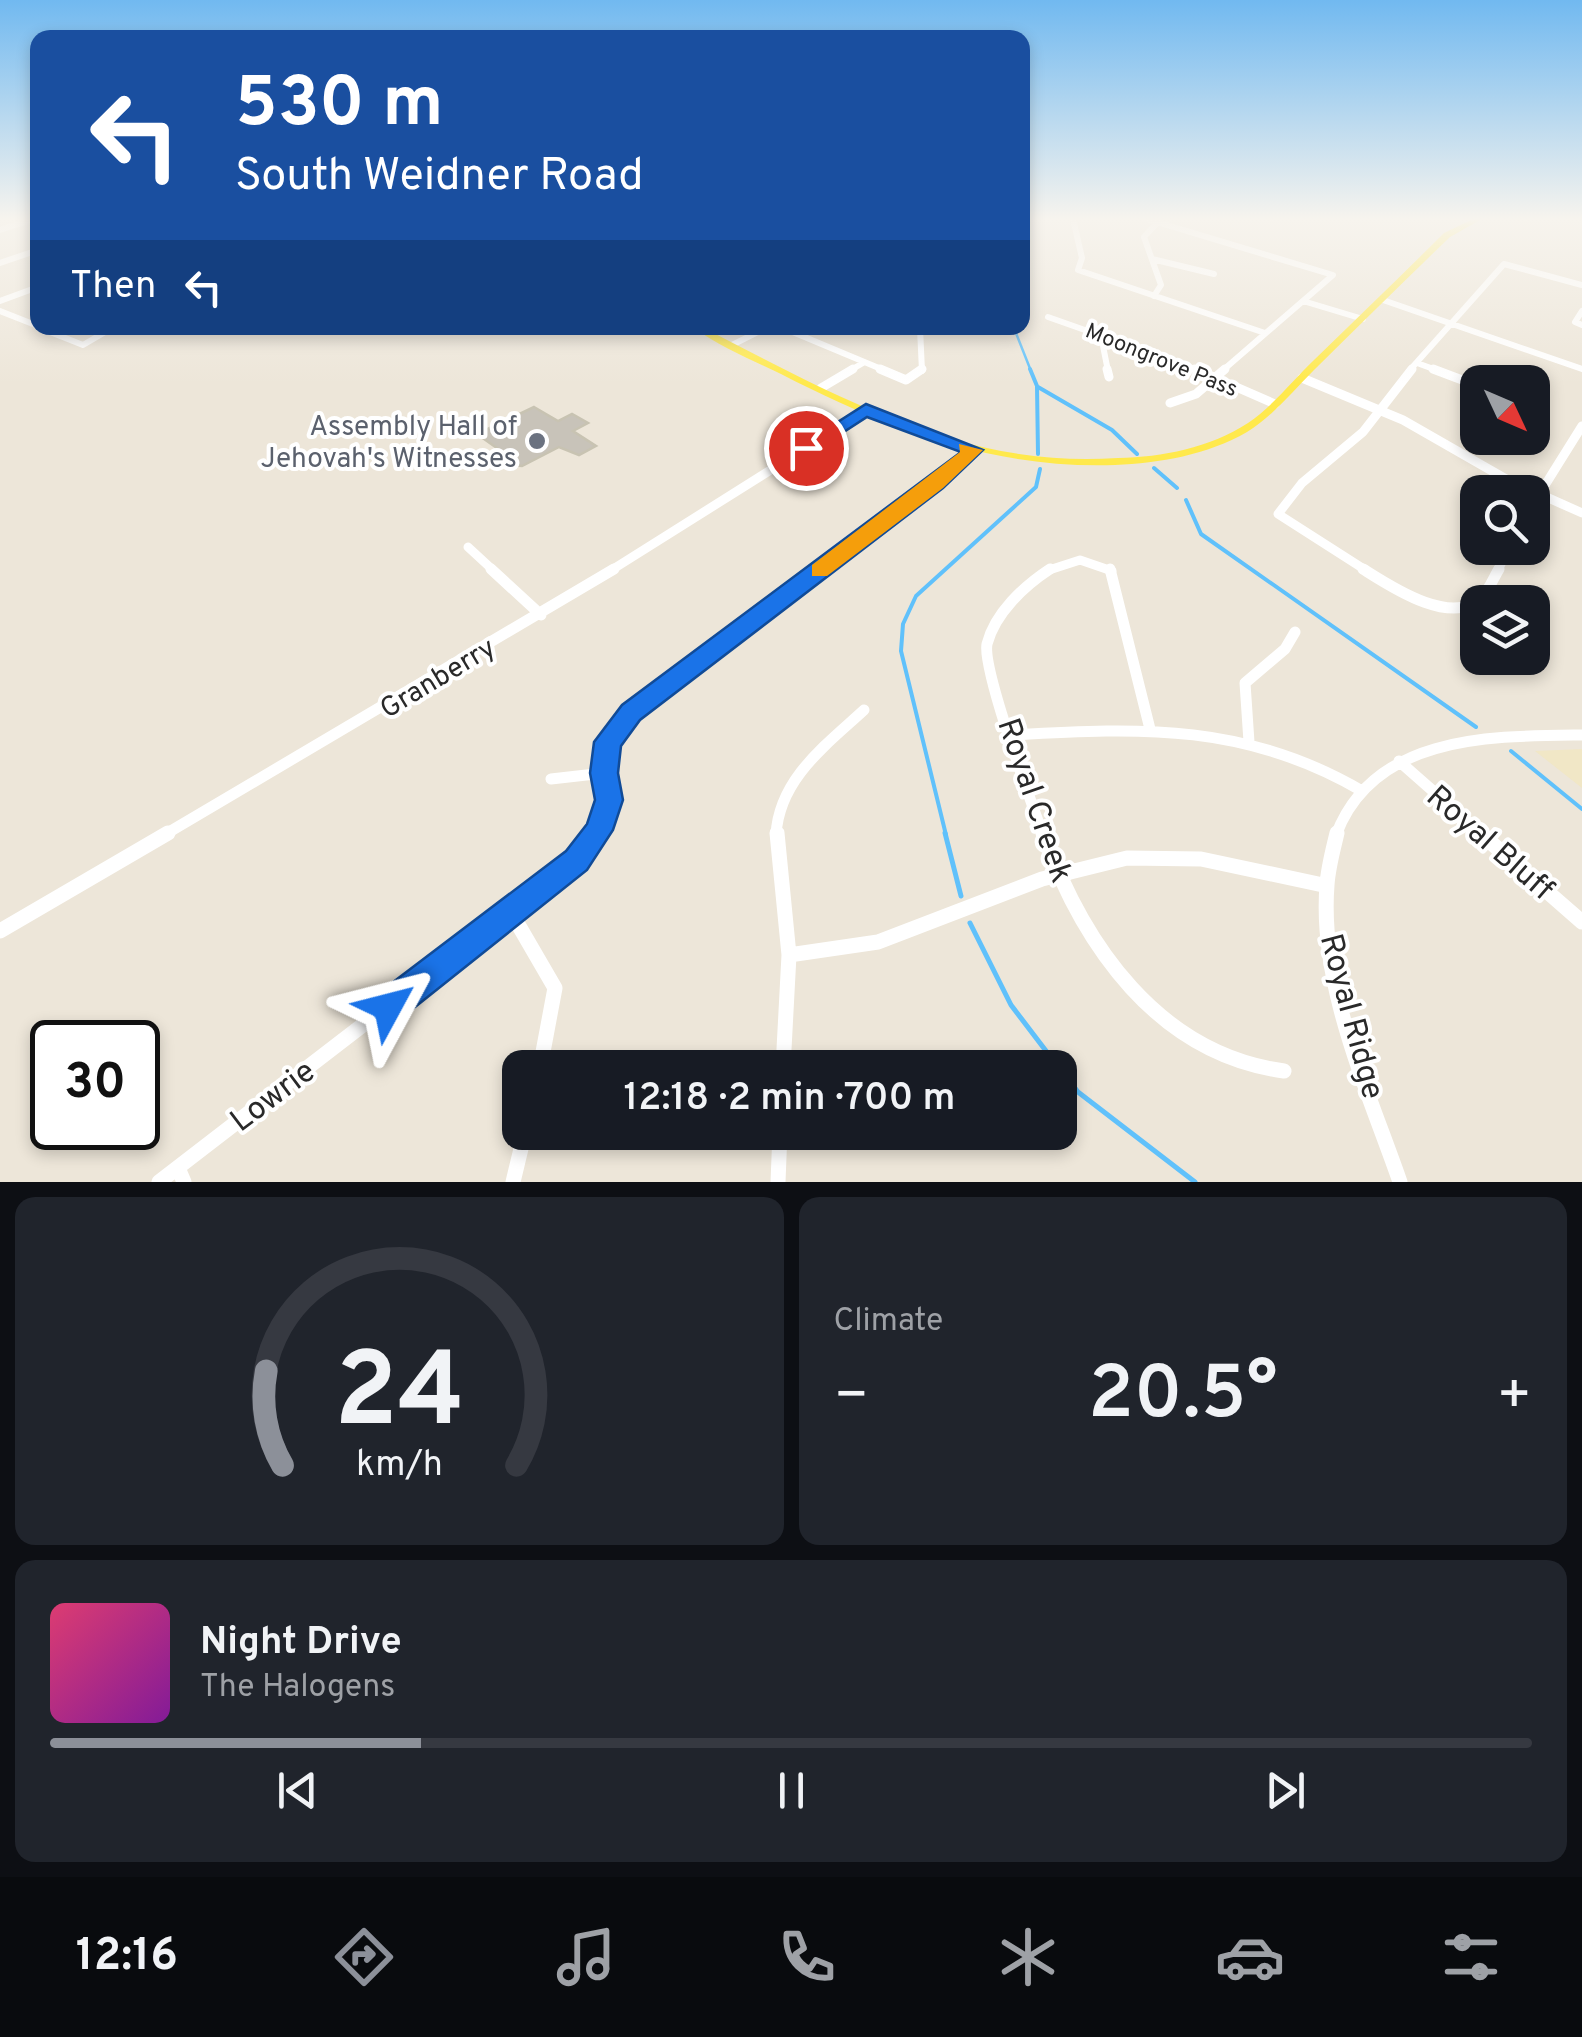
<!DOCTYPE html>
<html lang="en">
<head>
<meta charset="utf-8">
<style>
	:root { --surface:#171b24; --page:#20242c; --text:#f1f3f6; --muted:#9ea1a6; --line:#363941; --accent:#8c9099 }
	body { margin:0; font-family:Overpass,sans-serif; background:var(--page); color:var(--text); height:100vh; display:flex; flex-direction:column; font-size:38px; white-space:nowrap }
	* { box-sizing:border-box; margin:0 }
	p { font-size:32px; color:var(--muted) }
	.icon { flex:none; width:55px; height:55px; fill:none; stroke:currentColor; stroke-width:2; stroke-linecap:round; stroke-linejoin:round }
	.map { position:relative; height:1182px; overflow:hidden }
	.panel { display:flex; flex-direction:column; gap:15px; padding:15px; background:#0d0f14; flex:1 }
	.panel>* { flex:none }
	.top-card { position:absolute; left:30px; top:30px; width:1000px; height:305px; border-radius:20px; box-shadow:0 5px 15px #0003; background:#1a4fa0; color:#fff; overflow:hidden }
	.needle { width:65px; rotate:134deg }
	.buttons { position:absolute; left:1460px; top:365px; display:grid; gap:20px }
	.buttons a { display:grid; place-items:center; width:90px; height:90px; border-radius:20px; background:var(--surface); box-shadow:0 5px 15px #0003; font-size:50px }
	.speed { position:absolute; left:30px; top:1020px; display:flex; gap:20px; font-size:50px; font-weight:700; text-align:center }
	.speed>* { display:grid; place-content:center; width:130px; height:130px; border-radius:50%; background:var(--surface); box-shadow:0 5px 15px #0003; line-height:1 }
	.speed .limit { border:5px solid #111; border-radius:15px; background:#fff; color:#111 }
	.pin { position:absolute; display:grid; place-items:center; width:85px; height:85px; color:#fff; margin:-42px; border:5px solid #fff; border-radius:50%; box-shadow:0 2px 10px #0007 }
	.me { position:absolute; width:110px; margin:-55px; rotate:52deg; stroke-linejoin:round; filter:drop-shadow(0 0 8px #0008) }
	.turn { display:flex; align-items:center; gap:35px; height:210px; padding:0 40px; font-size:45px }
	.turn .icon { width:130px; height:130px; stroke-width:2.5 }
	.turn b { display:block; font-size:70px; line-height:85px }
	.then { display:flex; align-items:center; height:95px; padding:0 40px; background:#0003; gap:20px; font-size:38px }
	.big { font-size:75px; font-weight:600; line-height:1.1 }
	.panel .card { flex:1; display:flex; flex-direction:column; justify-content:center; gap:15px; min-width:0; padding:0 35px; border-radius:20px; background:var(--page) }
	.panel .dial { align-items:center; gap:0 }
	.dial svg { height:260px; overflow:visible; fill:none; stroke:var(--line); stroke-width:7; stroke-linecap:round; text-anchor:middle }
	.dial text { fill:var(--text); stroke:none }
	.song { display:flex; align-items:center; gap:30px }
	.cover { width:120px; height:120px; border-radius:15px; background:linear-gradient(135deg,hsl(340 70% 55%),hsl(290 70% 35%)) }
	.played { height:10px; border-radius:5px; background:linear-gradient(90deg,var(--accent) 25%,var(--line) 25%) }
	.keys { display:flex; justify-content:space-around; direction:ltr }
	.heat { display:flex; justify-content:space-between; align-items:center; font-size:55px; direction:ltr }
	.panel .tiles { flex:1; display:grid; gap:15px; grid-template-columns:1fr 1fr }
	.card:last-child { grid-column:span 2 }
	.trip { position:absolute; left:502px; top:1050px; width:575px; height:100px; border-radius:20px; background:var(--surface); box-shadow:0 5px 15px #0003; font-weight:600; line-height:100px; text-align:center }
	.menu { display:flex; height:160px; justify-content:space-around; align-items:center; background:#090b0e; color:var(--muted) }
	.menu .icon { width:70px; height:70px }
	.menu .current { color:var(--accent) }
	.menu b { font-size:45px; color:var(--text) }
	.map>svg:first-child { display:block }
	.education { fill:#f1e7c6 }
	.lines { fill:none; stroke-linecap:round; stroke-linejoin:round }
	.stream-far2 { stroke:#60c1fb; stroke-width:2.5 }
	.stream-far1 { stroke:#60c1fb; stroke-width:4 }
	.stream { stroke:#60c1fb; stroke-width:5 }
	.building { fill:#c8c3b9; stroke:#c8c3b2; stroke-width:2.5 }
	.minor-far3 { stroke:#fff; stroke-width:6 }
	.minor-far2 { stroke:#fff; stroke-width:9 }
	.minor-far1 { stroke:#fff; stroke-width:11 }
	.minor { stroke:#fff; stroke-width:15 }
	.major { fill:#ffe94c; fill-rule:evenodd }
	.route { fill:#1a73e8; stroke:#114b97; stroke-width:2.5 }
	.slow { fill:#f59e0b }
	.worship-dot { fill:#6b7280; stroke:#fff; stroke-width:4 }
	.labels { text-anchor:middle; stroke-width:8; stroke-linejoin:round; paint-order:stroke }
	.far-street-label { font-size:22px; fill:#292929; stroke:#fff }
	.worship-label { font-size:28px; fill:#5b616d; stroke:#fff; text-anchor:end }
	.street-label { font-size:28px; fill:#292929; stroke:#fff }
	.near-street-label { font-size:32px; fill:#292929; stroke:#fff }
</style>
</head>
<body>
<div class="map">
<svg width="1582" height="1182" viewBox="0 0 1582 1182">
	<rect width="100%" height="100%" fill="#ede6d9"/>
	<path class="education" d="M 1582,749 L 1582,788 L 1535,751 Z"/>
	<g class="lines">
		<path class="stream-far2" d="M 1014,328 L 1031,371"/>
		<path class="stream-far1" d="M 1030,369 L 1037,386 L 1038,454
			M 1038,387 L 1112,430 L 1137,454
			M 1154,468 L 1177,488
			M 1186,500 L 1201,534 L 1476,727
			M 1511,751 L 1582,809
			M 946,835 L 901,651 L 903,624 L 916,596 L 1036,487 L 1040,469"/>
		<path class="stream" d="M 945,833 L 961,896
			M 970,923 L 1011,1005 L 1059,1068
			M 1060,1069 L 1078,1092 L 1195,1182"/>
	</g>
	<path class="building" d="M 534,407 L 558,421 L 572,414 L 588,423 L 573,431 L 596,446 L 579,455 L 559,447 L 522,466 L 509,465 L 497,453 L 501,451 L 477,434 Z"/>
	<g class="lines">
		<path class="minor-far3" d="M 1073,219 L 1082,258 L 1078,270 L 1265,333
			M 1147,219 L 1333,275 L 1222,371
			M 0,230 L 34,219
			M 1152,259 L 1214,274
			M 0,263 L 38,250
			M 1154,296 L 1161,285 L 1144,237 L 1158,222
			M 1383,300 L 1582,369
			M 0,301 L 38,287
			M 1303,301 L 1363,319
			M 0,311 L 38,326
			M 1582,311 L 1575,322 L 1582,325
			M 1048,317 L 1201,371
			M 40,328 L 83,345 L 112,328
			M 783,328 L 886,371
			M 920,328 L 922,371
			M 732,345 L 766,328
			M 1417,363 L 1439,371
			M 849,371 L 863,363
			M 1108,371 L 1103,346 L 1112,336
			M 1409,371 L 1504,264 L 1582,285"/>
		<path class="minor-far2" d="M 880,369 L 906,380 L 922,369
			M 1107,369 L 1109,377
			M 1195,369 L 1275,404
			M 1433,369 L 1478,386
			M 1302,378 L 1403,420 L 1506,479 L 1582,513
			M 821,388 L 853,369
			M 1170,403 L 1196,394 L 1225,369
			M 1532,506 L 1582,426
			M 468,547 L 494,571
			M 610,571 L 866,410
			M 819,571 L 974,450
			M 1046,571 L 1080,560 L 1112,571
			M 1367,571 L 1278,514 L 1302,483 L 1363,432 L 1412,369
			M 1497,571 L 1510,548"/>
		<path class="minor-far1" d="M 491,569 L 541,615
			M 1110,569 L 1150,729
			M 1363,569 C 1390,586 1452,628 1482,597 C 1489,590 1494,577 1499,569
			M 1014,735 C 1142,727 1248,724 1362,791
			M 1249,742 L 1245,683 L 1285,649 L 1295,632
			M 1399,761 L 1483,835
			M 551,779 L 604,773
			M 164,835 L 614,569
			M 595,835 C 616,802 597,779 607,746 C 610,734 623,722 631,712 L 823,569
			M 776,835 C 779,779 826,745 864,710
			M 1043,835 C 1032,804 982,669 987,644 C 995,613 1024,586 1050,569
			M 1336,835 C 1374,734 1492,736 1582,735"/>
		<path class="minor" d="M 777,833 L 789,955 L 783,1068
			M 1043,833 C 1083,945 1158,1054 1284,1071
			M 1337,833 C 1333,850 1328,868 1327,885 C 1319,985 1368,1090 1400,1182
			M 1480,833 L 1582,922
			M 512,914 L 555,988 L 540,1068
			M 0,931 L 168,833
			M 789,955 L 878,942 L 1042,879 L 1127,858 L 1201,859 L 1323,885
			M 178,1168 L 184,1182
			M 159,1182 L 577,860 L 597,833
			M 513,1182 L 525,1132
			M 778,1182 L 780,1132"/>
		<path class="major" d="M 1473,219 L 1482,219 L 1450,237 C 1404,281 1359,326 1314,370 C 1293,391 1272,417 1247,432 C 1207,455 1160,463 1115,465 C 993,469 888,429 781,374 C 752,360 720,347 694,328 L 704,328 C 803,379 907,437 1019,454 C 1052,459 1084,460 1118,458 C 1163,457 1209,448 1248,423 C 1271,408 1293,380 1314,360 C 1357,318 1401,276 1444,233 Z"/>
	</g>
	<linearGradient id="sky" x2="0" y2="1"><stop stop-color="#71b9f0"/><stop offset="0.57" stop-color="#f7f4ee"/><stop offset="1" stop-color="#f7f4ee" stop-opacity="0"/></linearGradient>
	<rect width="1582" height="384" fill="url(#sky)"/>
	<path class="route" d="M 866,404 L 983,450 L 943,488 L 640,720 L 621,746 L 618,773 L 623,800 L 613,830 L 587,870 L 400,1019 L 388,1024 L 376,1019 L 371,1007 L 376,995 L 566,851 L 587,824 L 595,800 L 590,773 L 594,742 L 622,705 L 961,452 L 867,417 L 813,452 L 797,448 Z"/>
	<path class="slow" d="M 959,444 L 983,450 L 943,488 L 827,576 L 812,576 L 812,565 L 960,452 Z"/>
	<circle class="worship-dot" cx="537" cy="441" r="10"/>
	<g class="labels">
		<g class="far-street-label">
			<text transform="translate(1162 359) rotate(22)" y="8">Moongrove Pass</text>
		</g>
		<g class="worship-label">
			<text x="517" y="435">Assembly Hall of<tspan x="517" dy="32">Jehovah's Witnesses</tspan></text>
		</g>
		<g class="street-label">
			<text transform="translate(437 677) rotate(-31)" y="10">Granberry</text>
		</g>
		<g class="near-street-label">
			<text transform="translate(1036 800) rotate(71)" y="11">Royal Creek</text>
			<text transform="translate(1491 842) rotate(41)" y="11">Royal Bluff</text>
			<text transform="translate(1353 1016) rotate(75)" y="11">Royal Ridge</text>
			<text transform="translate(272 1095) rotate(-37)" y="11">Lowrie</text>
		</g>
	</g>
</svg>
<div class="buttons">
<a><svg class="needle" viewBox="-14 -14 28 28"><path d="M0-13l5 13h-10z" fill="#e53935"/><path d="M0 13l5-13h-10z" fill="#9ea1a6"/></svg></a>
<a><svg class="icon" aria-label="search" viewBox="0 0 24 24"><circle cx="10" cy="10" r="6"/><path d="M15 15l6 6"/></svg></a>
<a><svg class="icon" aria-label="layers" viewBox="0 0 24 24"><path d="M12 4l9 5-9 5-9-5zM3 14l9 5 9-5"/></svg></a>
</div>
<div class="speed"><div class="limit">30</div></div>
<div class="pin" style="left:806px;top:448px;background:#d93025"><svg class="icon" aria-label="arrive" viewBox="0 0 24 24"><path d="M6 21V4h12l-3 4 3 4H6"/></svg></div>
<svg class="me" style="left:388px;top:1007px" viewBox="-20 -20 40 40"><path d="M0-17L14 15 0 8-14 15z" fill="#1a73e8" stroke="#fff" stroke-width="4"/></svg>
<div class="trip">12:18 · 2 min · 700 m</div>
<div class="top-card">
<div class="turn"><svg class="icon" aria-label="left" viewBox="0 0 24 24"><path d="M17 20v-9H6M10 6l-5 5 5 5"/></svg><div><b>530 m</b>South Weidner Road</div></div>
<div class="then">Then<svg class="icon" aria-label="left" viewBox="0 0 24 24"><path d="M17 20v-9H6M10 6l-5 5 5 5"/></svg></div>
</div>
</div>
<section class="panel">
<div class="tiles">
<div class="card dial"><svg viewBox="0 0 100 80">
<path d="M14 69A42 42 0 1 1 86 69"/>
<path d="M14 69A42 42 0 0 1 9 40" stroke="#8c9099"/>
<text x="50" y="56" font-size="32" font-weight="700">24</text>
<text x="50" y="72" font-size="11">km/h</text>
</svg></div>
<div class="card"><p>Climate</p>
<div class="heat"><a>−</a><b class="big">20.5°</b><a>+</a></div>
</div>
<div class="card">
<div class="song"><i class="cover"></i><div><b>Night Drive</b><p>The Halogens</p></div></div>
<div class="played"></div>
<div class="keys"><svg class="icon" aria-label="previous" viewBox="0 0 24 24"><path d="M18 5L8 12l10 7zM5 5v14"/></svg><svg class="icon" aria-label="pause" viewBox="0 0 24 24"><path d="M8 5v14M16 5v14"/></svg><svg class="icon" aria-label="next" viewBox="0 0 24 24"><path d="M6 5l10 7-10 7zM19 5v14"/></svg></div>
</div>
</div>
</section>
<nav class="menu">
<b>12:16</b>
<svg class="icon current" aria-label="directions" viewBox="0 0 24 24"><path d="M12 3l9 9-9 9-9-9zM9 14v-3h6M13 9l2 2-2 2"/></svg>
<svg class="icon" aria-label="music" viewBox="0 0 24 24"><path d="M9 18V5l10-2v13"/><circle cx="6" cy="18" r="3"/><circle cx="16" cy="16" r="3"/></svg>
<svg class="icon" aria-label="phone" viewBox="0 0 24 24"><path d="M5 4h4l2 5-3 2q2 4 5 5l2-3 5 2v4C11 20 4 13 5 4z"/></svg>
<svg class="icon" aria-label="climate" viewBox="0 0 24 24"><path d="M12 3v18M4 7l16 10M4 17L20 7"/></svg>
<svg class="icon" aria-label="car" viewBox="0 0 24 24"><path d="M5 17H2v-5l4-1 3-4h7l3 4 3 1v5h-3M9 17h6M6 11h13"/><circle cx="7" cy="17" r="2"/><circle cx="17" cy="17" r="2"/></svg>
<svg class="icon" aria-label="filters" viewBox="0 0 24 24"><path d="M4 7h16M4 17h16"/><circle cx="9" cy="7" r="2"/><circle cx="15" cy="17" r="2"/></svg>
</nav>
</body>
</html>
